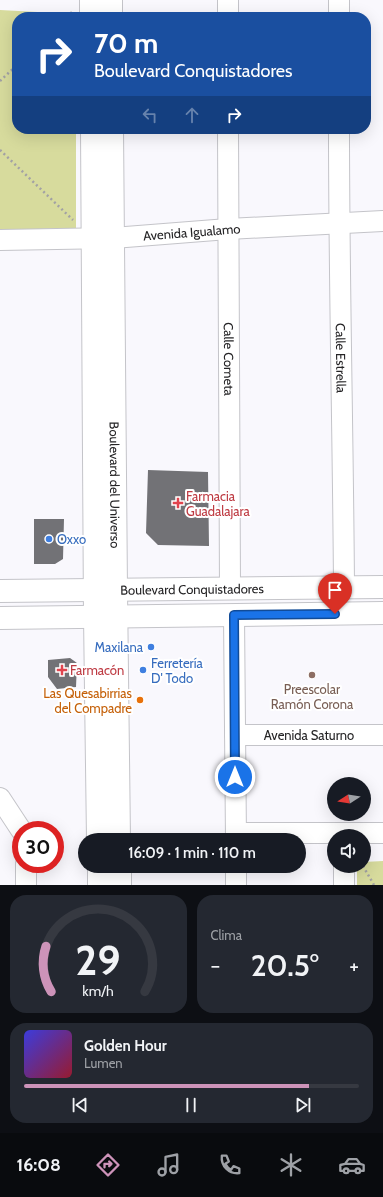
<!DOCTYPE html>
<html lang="es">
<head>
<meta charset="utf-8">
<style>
	:root { --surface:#171b24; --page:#242831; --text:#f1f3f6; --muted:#9ea1a6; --line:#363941; --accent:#cd93b9 }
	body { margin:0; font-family:Cabin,sans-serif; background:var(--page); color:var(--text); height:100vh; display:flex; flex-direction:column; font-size:15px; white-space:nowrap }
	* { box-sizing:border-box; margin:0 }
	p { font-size:13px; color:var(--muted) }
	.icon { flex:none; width:22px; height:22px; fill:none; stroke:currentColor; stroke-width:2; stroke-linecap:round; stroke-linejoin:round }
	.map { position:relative; height:885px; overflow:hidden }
	.panel { display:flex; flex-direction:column; gap:10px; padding:10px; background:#0d0f14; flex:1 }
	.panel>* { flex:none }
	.guide { position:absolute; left:12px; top:12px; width:359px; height:122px; border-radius:16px; box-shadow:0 4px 16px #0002; background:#1a4fa0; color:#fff; overflow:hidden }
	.needle { width:26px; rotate:258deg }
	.buttons { position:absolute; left:327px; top:777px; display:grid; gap:8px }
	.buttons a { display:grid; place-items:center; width:44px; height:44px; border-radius:50%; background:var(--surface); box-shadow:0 4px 16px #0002; font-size:20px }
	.speed { position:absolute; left:12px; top:821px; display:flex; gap:8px; font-size:20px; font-weight:700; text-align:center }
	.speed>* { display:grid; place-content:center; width:52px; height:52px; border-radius:50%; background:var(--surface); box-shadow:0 4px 16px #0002; line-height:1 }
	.speed .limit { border:6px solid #d22; background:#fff; color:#111 }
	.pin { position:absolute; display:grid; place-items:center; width:34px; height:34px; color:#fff; margin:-41px -17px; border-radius:50% 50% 50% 0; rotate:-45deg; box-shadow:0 0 4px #0007 }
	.pin .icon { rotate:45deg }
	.me { position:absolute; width:44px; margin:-22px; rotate:0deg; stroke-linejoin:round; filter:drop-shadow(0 0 3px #0008) }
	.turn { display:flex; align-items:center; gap:14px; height:84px; padding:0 16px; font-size:18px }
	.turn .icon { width:52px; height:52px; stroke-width:2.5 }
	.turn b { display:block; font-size:28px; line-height:34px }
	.lanes { display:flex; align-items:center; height:38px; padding:0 16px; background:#0003; justify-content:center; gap:20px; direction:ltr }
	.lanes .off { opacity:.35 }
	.big { font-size:30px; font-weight:600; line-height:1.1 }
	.panel .tile { flex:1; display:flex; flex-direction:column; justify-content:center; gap:6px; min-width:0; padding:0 14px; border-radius:16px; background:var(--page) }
	.panel .dial { align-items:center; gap:0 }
	.dial svg { height:104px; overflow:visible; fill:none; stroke:var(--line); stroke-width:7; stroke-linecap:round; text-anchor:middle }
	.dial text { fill:var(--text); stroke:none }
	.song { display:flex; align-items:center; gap:12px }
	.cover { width:48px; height:48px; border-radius:6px; background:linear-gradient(135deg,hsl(240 70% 55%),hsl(350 70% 35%)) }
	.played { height:4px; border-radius:2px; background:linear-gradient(90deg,var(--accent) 85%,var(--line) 85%) }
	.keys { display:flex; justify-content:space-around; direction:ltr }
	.heat { display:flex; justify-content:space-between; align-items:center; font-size:22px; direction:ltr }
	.panel .tiles { flex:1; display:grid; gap:10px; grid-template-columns:1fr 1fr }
	.tile:last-child { grid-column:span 2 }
	.trip { position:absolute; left:78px; top:833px; width:228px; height:40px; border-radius:20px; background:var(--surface); box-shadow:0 4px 16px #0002; font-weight:600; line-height:40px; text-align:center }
	.dock { display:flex; height:64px; justify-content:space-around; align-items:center; background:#090b0e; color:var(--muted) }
	.dock .icon { width:28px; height:28px }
	.dock .selected { color:var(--accent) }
	.dock b { font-size:18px; color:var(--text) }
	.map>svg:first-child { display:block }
	.green { fill:#d7db9d }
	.building { fill:#727276 }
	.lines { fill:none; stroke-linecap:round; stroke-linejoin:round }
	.minor-casing { stroke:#c4c4c9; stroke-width:22 }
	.tertiary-casing { stroke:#c4c4c9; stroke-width:24 }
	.path { stroke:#a2a1a4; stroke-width:2.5; stroke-dasharray:2 3; stroke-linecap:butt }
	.minor { stroke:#fff; stroke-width:20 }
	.tertiary { stroke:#fff; stroke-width:22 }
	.route-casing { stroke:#114b97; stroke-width:10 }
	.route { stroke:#1a73e8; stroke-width:7 }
	.health-dot { fill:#e0444e; stroke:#fff; stroke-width:1.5 }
	.shop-dot { fill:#3f7fe0; stroke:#fff; stroke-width:1.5 }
	.education-dot { fill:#8d6e63; stroke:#fff; stroke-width:1.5 }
	.food-dot { fill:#e8710a; stroke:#fff; stroke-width:1.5 }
	.labels { text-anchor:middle; stroke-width:4; stroke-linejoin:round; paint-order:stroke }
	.street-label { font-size:13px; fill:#252426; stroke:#fff }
	.health-label { font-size:13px; fill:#be3a42; stroke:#fff; text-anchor:start }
	.shop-label { font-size:13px; fill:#366cbe; stroke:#fff; text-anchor:start }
	.education-label { font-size:13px; fill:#785e54; stroke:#fff }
	.food-label { font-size:13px; fill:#c56008; stroke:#fff; text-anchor:end }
</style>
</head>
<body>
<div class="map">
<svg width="383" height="885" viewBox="0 0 383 885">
	<rect width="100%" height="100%" fill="#f9f8fd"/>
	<path class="green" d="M 0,10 L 75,14 L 75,17 L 17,17 L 17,129 L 76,129 L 76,228 L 0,230 Z
		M 383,861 L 383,885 L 357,885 L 357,866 L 364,866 L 364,862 Z"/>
	<path class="building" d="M 148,470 L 208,472 L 209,546 L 158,545 L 146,533 Z
		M 34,519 L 64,519 L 63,559 L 55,564 L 34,564 Z
		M 70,658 L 77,663 L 76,687 L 57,689 L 48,677 L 48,660 Z"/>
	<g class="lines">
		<g class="minor-casing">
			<g id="minor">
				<path d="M 228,0 L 228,17"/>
				<path d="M 339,17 L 339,0"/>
				<path id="s1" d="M 228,129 L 230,589"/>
				<path id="s2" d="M 339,129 C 339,282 343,434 344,587"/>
				<path id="s3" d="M 0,240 L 113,238 L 228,229 L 383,221"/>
				<path d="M 234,615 L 236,840"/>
				<path id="s4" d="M 235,735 L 383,735"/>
				<path d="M 0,798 L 21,830"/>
				<path d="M 236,833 L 383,833"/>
				<path d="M 26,864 L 26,885"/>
				<path d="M 236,866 L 236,885"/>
				<path d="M 344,866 L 344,885"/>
			</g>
		</g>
		<g class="tertiary-casing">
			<g id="tertiary">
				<path d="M 91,0 L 91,17"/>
				<path d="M 111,0 L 111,17"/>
				<path d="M 92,129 L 95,616 L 98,840"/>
				<path id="s5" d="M 112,129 L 116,590 L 119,840"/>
				<path id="s6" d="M 0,591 L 383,587"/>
				<path d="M 0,618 L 383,613"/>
				<path d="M 99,866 L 99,885"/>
				<path d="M 120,866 L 120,885"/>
			</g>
		</g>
		<path class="path" d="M 67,17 L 72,12
			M 0,81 L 17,65
			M 0,150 L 73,220
			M 363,866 L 374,885"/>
		<use href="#minor" class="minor"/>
		<use href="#tertiary" class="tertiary"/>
	</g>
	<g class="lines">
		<g class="route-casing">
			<path id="route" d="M 235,777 L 234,615 L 335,614"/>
		</g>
		<use href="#route" class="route"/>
	</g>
	<g class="health-dot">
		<path d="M176 497h4v4h4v4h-4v4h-4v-4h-4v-4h4z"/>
		<path d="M60 664h4v4h4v4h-4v4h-4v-4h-4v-4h4z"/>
	</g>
	<g class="shop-dot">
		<circle cx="49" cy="539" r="4"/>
		<circle cx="151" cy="647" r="4"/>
		<circle cx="143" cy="670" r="4"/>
	</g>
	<circle class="education-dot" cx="312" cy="675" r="4"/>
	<circle class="food-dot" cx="140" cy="700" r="4"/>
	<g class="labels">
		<g class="street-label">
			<text dy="5" stroke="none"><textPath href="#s3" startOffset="192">Avenida Igualamo</textPath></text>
			<text dy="5" stroke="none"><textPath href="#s2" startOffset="229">Calle Estrella</textPath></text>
			<text dy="5" stroke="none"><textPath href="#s1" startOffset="230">Calle Cometa</textPath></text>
			<text dy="5" stroke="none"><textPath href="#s5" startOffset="356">Boulevard del Universo</textPath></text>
			<text dy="5" stroke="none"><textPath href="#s6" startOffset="192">Boulevard Conquistadores</textPath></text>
			<text dy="5" stroke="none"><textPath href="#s4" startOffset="74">Avenida Saturno</textPath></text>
		</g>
		<g class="health-label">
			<text x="186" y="501">Farmacia<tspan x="186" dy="15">Guadalajara</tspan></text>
			<text x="70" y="675">Farmacón</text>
		</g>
		<g class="shop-label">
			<text x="57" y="544">Oxxo</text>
			<text x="143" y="652" text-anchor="end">Maxilana</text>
			<text x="151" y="668">Ferretería<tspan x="151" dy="15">D' Todo</tspan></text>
		</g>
		<g class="education-label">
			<text x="312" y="694">Preescolar<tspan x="312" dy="15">Ramón Corona</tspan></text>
		</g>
		<g class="food-label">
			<text x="132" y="698">Las Quesabirrias<tspan x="132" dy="15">del Compadre</tspan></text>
		</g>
	</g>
</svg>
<div class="buttons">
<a><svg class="needle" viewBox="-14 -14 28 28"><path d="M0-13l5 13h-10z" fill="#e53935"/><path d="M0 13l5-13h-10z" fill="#9ea1a6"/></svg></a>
<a><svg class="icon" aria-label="sound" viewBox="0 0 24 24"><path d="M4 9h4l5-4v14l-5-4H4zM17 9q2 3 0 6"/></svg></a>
</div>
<div class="speed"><div class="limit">30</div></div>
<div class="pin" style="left:335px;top:614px;background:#d93025"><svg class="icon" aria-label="arrive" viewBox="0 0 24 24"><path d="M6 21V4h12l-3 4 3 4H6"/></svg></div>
<svg class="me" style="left:235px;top:777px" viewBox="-20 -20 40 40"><circle r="17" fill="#1a73e8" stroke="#fff" stroke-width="3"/><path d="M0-11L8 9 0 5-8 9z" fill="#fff"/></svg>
<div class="trip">16:09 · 1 min · 110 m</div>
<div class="guide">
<div class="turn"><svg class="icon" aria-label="right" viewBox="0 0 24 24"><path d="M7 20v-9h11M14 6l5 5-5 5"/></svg><div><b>70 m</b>Boulevard Conquistadores</div></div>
<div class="lanes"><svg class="icon off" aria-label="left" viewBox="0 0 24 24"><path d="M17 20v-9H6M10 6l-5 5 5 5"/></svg><svg class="icon off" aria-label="ahead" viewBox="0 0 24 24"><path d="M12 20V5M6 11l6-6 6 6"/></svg><svg class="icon" aria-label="right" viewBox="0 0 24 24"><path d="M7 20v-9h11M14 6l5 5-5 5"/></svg></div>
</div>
</div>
<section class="panel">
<div class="tiles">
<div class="tile dial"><svg viewBox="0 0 100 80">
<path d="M14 69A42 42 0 1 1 86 69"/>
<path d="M14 69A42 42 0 0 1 10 34" stroke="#cd93b9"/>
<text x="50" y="56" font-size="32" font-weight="700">29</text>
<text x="50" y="72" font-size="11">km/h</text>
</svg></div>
<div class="tile"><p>Clima</p>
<div class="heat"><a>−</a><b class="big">20.5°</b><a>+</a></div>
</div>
<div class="tile">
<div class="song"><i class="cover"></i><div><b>Golden Hour</b><p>Lumen</p></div></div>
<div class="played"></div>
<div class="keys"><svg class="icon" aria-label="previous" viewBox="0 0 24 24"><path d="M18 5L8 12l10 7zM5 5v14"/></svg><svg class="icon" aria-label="pause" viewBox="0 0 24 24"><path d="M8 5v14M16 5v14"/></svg><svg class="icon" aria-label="next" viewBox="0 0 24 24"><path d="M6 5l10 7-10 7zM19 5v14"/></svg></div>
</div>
</div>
</section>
<nav class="dock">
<b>16:08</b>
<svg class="icon selected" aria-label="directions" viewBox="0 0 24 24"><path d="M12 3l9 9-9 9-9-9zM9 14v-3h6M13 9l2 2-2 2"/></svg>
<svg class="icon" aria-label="music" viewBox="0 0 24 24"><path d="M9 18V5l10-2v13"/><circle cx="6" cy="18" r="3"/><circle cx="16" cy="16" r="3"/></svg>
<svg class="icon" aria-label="phone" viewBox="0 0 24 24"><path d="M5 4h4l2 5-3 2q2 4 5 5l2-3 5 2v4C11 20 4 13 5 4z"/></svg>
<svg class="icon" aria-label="climate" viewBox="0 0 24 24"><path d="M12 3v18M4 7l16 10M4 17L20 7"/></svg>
<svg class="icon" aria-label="car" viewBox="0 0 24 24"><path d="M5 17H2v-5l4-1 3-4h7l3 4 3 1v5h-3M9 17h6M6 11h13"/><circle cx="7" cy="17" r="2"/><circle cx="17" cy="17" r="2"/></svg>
</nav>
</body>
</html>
